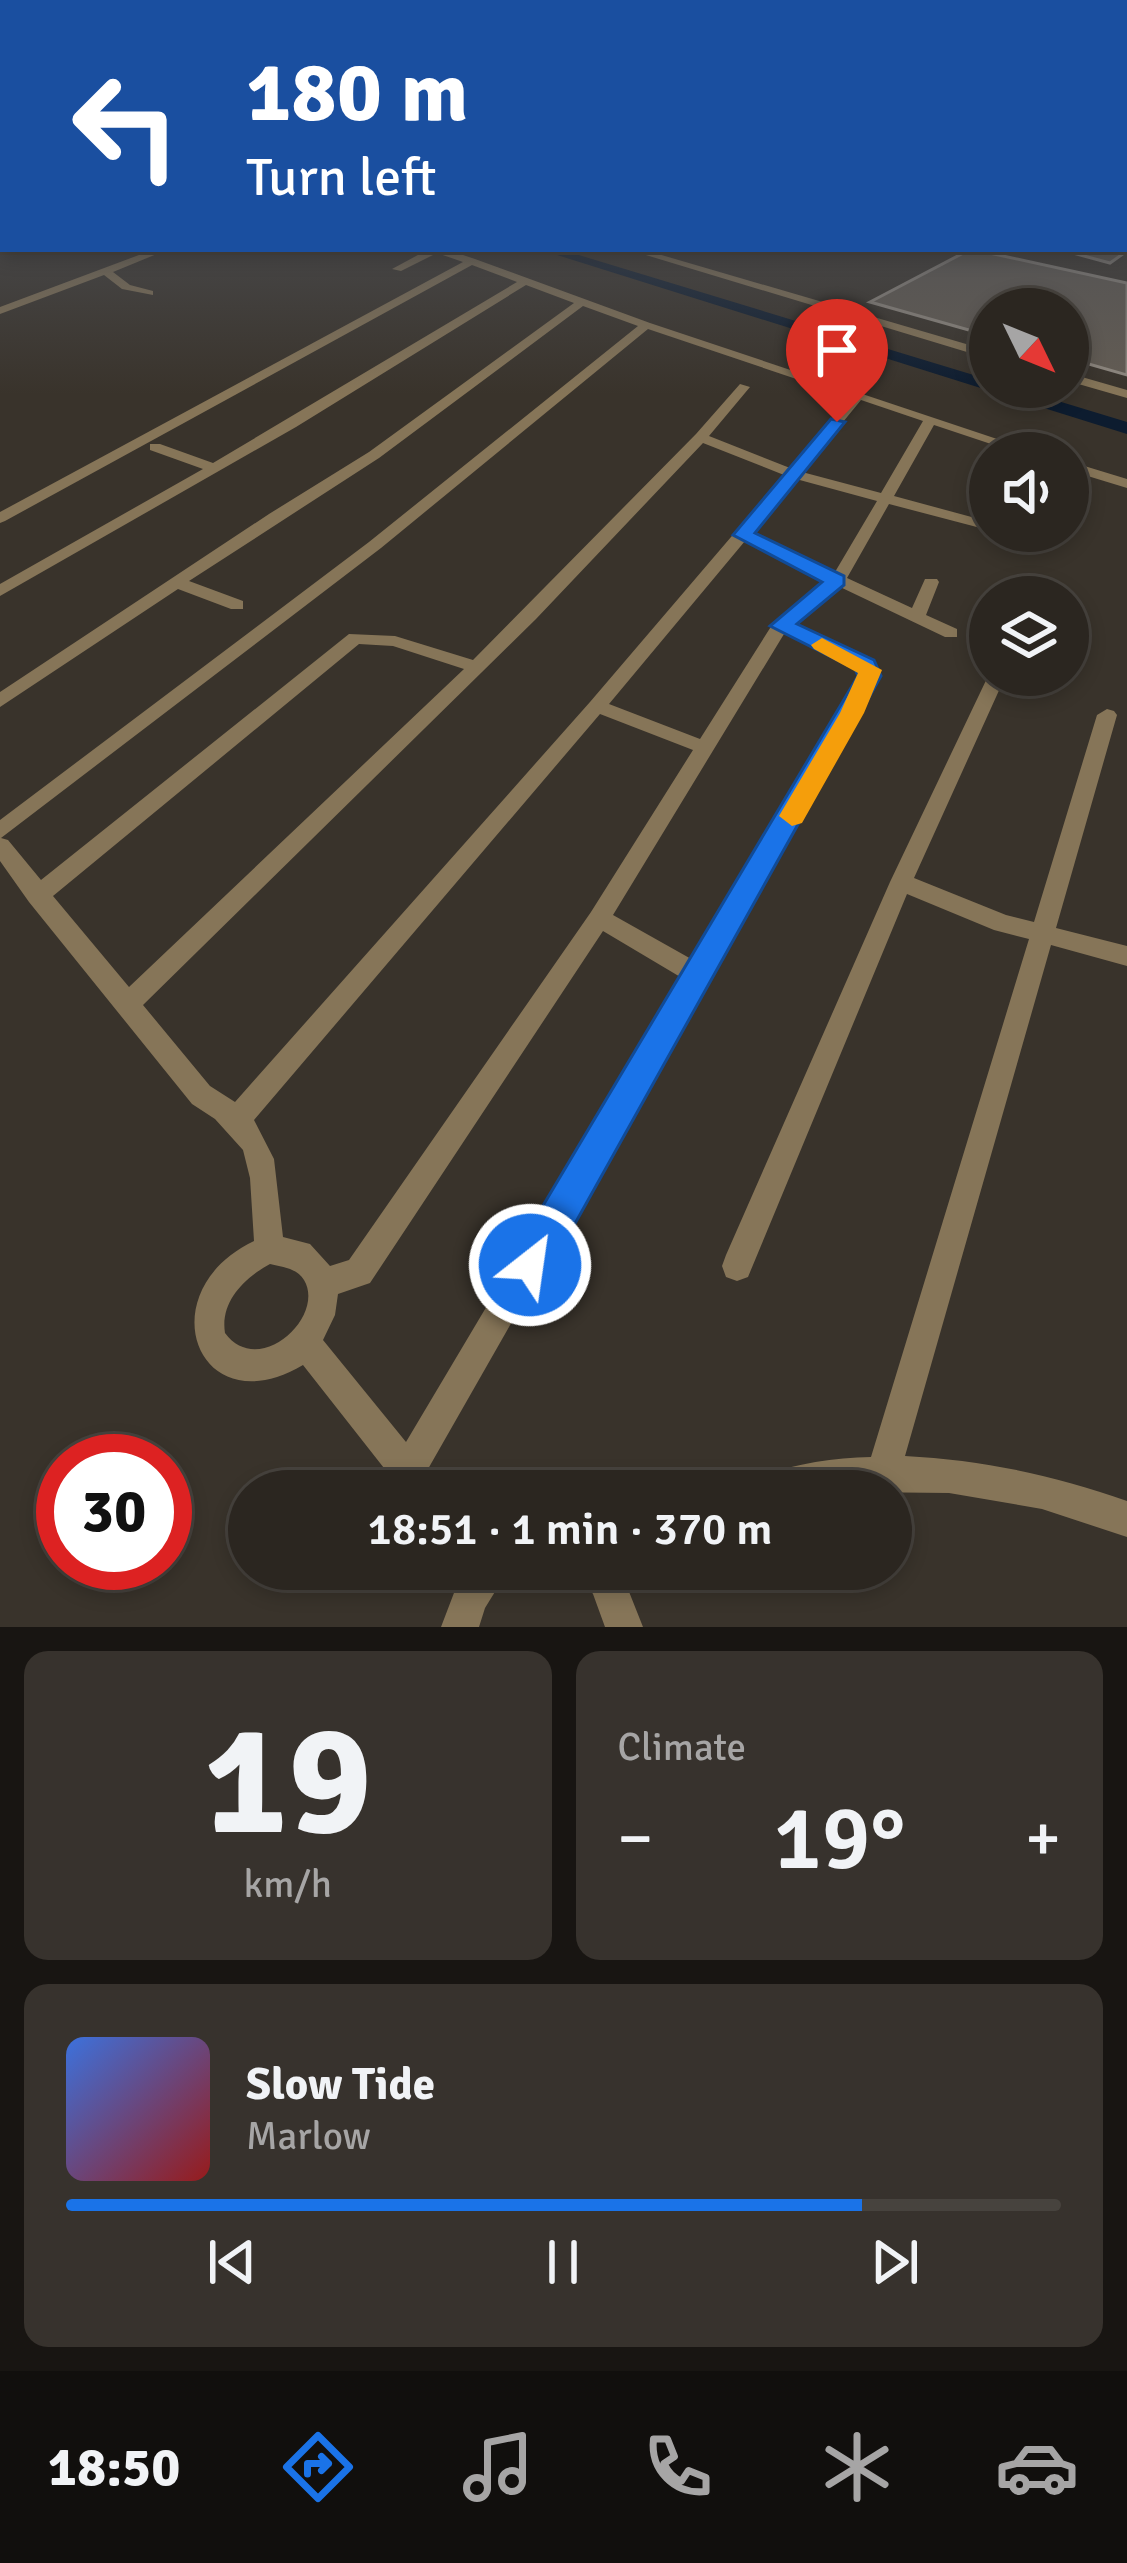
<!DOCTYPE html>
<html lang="en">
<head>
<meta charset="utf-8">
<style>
	:root { --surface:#2b2620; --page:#37322d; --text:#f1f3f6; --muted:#a6a5a5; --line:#47433e; --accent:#1a73e8 }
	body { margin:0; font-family:Signika,sans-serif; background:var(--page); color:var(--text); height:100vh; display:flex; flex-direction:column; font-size:45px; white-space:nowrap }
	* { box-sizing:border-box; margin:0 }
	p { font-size:39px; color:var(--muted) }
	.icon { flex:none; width:66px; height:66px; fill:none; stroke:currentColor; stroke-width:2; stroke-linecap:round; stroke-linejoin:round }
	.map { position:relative; height:1627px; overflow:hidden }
	.side { display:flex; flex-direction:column; gap:24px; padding:24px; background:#181512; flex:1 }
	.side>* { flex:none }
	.hud { position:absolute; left:0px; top:0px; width:1128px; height:252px; box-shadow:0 6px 18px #0003,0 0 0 3px var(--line); background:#1a4fa0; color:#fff; overflow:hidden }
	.needle { width:78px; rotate:133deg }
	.fabs { position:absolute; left:969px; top:288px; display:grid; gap:24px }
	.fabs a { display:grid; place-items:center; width:120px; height:120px; border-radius:50%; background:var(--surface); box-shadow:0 6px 18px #0003,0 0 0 3px var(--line); font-size:60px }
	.speed { position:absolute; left:36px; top:1434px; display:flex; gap:24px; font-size:60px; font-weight:700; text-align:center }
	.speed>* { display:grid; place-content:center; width:156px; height:156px; border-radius:50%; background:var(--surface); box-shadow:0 6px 18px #0003,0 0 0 3px var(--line); line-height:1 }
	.speed .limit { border:18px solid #d22; background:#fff; color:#111 }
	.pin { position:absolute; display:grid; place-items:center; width:102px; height:102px; color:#fff; margin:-123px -51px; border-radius:50% 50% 50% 0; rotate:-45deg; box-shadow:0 0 12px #0007 }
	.pin .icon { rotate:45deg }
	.me { position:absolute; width:132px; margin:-66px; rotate:30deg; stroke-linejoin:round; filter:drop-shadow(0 0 9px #0008) }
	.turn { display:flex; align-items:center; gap:42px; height:252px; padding:0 48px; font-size:54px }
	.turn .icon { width:156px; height:156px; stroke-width:2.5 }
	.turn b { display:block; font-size:84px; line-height:102px }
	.big { font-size:90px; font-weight:600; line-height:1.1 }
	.side .widget { flex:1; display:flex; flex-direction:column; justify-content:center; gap:18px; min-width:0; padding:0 42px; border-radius:24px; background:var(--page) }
	.side .dial { align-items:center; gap:0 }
	.dial b { font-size:156px; line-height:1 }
	.song { display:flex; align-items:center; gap:36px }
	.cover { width:144px; height:144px; border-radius:18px; background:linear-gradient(135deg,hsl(220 70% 55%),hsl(0 70% 35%)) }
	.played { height:12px; border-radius:6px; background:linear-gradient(90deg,var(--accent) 80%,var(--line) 80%) }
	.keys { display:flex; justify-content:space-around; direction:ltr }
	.heat { display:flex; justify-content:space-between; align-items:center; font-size:66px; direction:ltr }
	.side .tiles { flex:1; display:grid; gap:24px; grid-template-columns:1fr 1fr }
	.widget:last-child { grid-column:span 2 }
	.trip { position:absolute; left:228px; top:1470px; width:684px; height:120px; border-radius:60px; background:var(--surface); box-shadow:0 6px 18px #0003,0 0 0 3px var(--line); font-weight:600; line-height:120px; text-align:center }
	.dock { display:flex; height:192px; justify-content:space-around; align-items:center; background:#110f0d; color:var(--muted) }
	.dock .icon { width:84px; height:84px }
	.dock .current { color:var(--accent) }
	.dock b { font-size:54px; color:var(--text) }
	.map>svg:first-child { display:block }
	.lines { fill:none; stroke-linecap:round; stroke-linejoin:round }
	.canal { fill:#0d1c2f; fill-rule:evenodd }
	.building { fill:#635c53; stroke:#918a81; stroke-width:3 }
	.street { fill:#867558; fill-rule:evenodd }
	.route { fill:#1a73e8; stroke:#114b97; stroke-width:3 }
	.slow { fill:#f59e0b }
</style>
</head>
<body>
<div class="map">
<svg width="1127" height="1627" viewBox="0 0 1127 1627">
	<rect width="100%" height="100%" fill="#39332b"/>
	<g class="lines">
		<path class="canal" d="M 538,249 L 559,249 L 990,380 L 990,387 L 1012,387 L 1127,422 L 1127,434 Z"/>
	</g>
	<path class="building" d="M 1125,193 L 1127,251 L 1110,263 L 1058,249 L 1125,249 Z
		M 971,249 L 1127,283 L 1127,375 L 1068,358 L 1068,309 L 990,309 L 990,336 L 870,302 Z"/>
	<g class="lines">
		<path class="street" d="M 1125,176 L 1127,176 L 1127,180 L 1125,180 Z
			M 0,182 L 3,182 L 3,187 L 0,187 Z
			M 3,200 L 3,206 L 0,207 L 0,201 Z
			M 3,222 L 3,228 L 0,229 L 0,223 Z
			M 3,247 L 10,249 L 0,254 L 0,248 Z
			M 155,249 L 169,249 L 113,272 L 130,285 L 153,291 L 153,295 L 122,289 L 104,275 L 0,314 L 0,307 Z
			M 429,249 L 445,249 L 475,259 L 650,323 L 1039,453 L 1018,453 L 934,425 L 894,496 L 990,522 L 992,531 L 889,504 L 847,578 L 912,608 L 925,579 L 937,579 L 939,582 L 926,615 L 957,629 L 957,637 L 945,637 L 838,586 L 793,625 L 872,661 L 879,677 L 711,973 L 709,983 L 704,985 L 428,1469 L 441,1491 L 402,1491 L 303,1365 C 197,1428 147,1292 254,1241 L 250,1178 L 243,1150 L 215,1119 L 192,1104 L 29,902 L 0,861 L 0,820 L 369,542 L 638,326 L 583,306 L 379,458 L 189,581 L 243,601 L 243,609 L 231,609 L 178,589 L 0,707 L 0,692 L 269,514 L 369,452 L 574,303 L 526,285 L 296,427 L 0,596 L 0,584 L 203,469 L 150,450 L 150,444 L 160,444 L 213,463 L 517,282 L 472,265 L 5,521 L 0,523 L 0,512 L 463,262 L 437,253 L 401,271 L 392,269 ZM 648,329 L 850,397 L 790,468 L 709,436 L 750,387 L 740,384 L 696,434 L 473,660 L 395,636 L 349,634 L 41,880 L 8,840 L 1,838 L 381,548 ZM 861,400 L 923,421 L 881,493 L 802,472 ZM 703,443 L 784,475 L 590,702 L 235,1102 L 210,1086 L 143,1005 L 536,619 ZM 796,479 L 877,501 L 835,572 L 752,532 ZM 745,541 L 826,580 L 772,625 L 700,739 L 609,704 ZM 784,634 L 858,668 L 861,677 L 693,960 L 613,915 ZM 359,644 L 393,646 L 464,669 L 129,987 L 53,896 ZM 600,714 L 693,750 L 591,912 L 349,1260 L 330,1266 L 310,1244 L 283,1237 L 274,1159 L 254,1120 ZM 603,931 L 682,978 L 406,1442 L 323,1340 L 335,1315 L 338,1294 L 370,1283 ZM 270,1264 C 282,1267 297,1268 304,1280 C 326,1316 259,1379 225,1333 C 220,1302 244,1278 270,1264 Z
			M 626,249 L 641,249 L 990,351 L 990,359 Z
			M 1068,373 L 1127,390 L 1127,398 L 1068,381 Z
			M 1068,461 L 1127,479 L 1127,488 L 1068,470 Z
			M 990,672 L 990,675 L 1006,675 L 914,878 L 1006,915 L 1034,922 L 1097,715 L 1107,709 L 1114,711 L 1117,715 L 1056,928 L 1127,946 L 1127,966 L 1051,945 L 905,1456 C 982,1460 1054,1475 1127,1501 L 1127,1537 L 1042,1509 L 949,1493 L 750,1491 L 755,1479 C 790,1464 832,1458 871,1457 L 1029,939 L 994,930 L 907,894 L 748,1277 L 737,1281 L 726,1277 L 722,1266 L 726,1255 L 890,882 Z
			M 469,1569 L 509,1569 L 485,1608 L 479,1627 L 441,1627 L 457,1585 Z
			M 577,1569 L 620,1569 L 643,1627 L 605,1627 L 593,1594 Z"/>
	</g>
	<linearGradient id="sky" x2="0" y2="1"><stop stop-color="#1f1c18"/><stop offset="0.42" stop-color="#4e5055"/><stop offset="1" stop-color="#4e5055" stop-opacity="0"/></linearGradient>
	<rect width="1127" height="394" fill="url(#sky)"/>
	<path class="route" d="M 831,419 L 845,422 L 755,533 L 844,576 L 844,585 L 797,624 L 874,660 L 881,676 L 544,1279 L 530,1284 L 516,1279 L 510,1265 L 516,1251 L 858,676 L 855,669 L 770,626 L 822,582 L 733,535 Z"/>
	<path class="slow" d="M 822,638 L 882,670 L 864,713 L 802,823 L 792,826 L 779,816 L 840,713 L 858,673 L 814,649 L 811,645 Z"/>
</svg>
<div class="fabs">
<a><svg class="needle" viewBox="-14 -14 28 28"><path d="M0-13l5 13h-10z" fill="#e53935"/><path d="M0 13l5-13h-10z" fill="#a6a5a5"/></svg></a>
<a><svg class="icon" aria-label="sound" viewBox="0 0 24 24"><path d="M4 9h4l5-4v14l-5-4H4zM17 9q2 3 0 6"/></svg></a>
<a><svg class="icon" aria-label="layers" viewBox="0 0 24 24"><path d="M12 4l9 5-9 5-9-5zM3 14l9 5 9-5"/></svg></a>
</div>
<div class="speed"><div class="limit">30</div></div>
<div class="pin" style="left:837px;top:422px;background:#d93025"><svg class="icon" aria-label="arrive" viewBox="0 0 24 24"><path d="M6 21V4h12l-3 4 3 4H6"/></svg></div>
<svg class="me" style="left:530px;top:1265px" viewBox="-20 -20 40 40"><circle r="17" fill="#1a73e8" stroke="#fff" stroke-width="3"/><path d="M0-11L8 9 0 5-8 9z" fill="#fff"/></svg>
<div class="trip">18:51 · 1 min · 370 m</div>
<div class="hud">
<div class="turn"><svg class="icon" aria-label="left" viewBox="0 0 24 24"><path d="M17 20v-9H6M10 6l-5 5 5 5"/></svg><div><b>180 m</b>Turn left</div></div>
</div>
</div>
<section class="side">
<div class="tiles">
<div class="widget dial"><b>19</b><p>km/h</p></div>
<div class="widget"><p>Climate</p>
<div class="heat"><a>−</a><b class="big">19°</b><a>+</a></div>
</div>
<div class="widget">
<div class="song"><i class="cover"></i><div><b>Slow Tide</b><p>Marlow</p></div></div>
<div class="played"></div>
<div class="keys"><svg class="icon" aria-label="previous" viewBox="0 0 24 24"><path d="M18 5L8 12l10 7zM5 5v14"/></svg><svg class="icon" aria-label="pause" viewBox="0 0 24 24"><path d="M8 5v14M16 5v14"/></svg><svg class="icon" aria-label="next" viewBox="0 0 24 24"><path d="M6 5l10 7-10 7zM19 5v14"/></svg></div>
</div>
</div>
</section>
<nav class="dock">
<b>18:50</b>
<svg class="icon current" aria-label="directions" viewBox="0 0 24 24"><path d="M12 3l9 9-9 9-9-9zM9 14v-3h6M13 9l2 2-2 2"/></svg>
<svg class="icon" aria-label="music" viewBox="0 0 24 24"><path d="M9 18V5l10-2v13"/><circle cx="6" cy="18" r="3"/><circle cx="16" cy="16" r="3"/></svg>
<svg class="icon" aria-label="phone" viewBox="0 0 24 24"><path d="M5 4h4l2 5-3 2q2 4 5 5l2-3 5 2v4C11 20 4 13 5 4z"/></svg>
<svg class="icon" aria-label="climate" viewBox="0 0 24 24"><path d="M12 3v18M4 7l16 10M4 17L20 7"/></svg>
<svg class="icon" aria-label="car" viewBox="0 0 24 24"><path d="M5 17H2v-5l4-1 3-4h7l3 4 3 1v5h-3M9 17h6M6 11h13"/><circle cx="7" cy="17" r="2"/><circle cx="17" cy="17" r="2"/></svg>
</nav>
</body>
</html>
